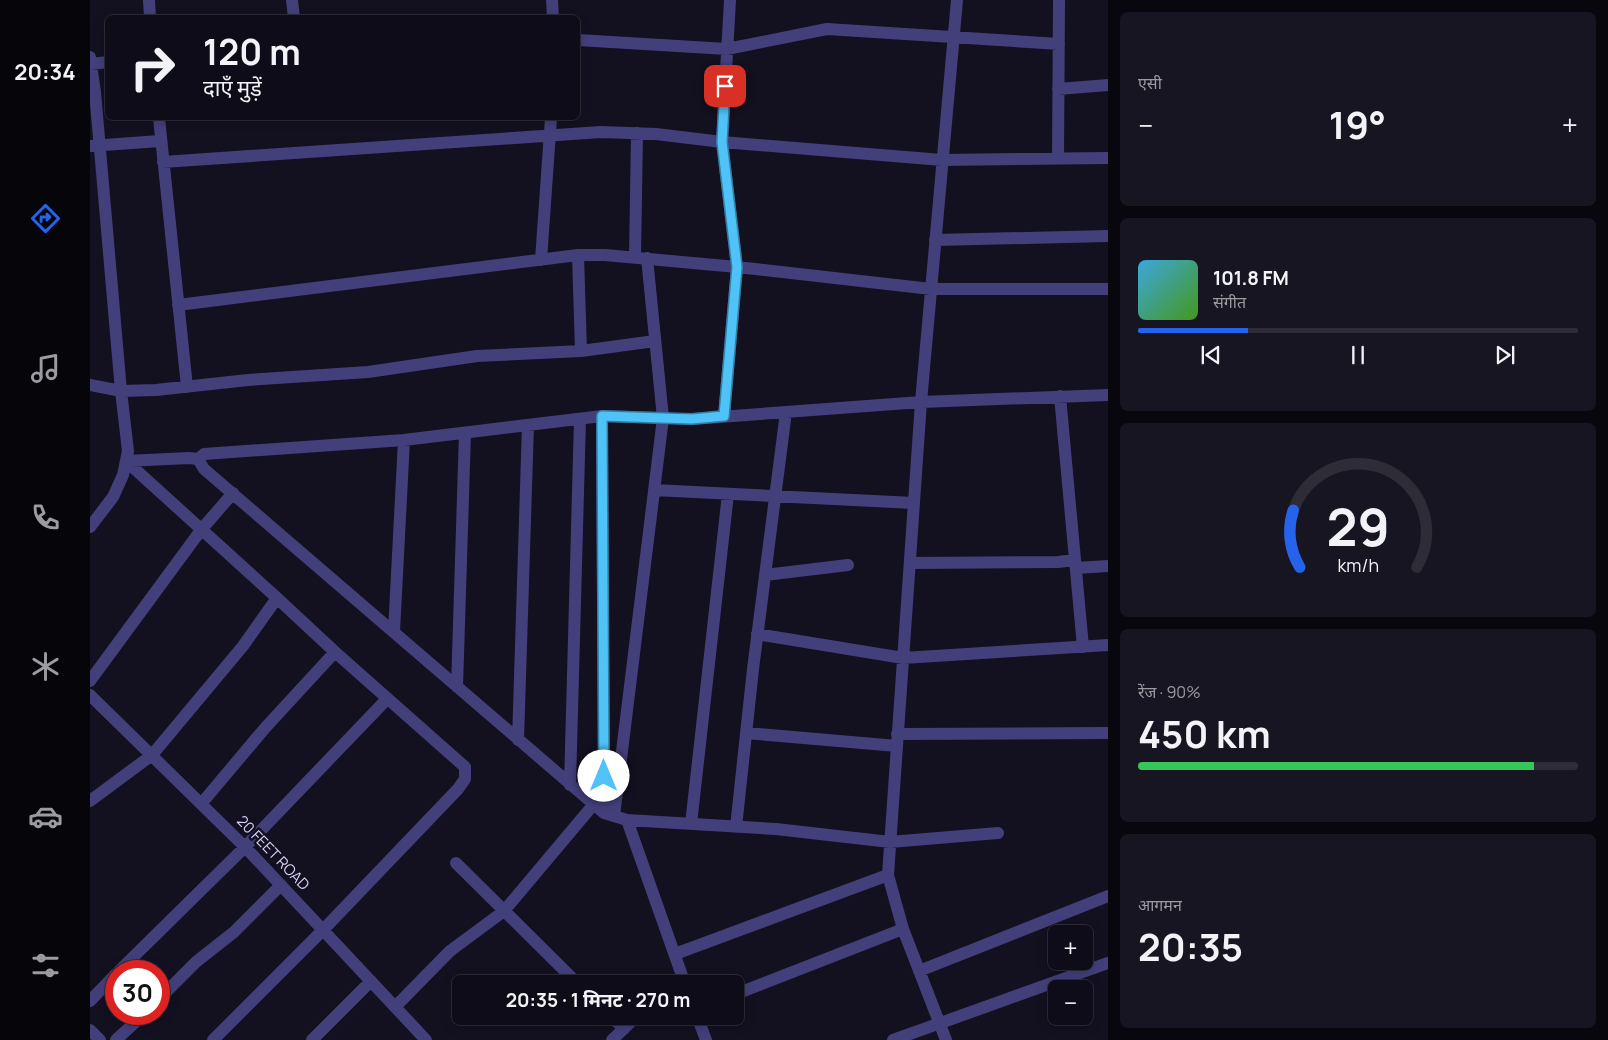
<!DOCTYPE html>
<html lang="hi">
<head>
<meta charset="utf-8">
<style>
	:root { --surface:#0e0c18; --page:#171521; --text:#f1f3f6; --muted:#9b9ba2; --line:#2e2c37; --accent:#2563eb }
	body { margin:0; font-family:Manrope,"Noto Sans Devanagari",sans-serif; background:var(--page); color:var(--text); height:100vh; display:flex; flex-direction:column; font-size:19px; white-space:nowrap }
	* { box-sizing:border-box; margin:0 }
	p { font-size:16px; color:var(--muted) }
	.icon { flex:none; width:28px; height:28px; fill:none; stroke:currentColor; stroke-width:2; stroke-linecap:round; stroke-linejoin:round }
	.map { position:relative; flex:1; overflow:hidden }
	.sheet { display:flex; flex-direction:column; gap:12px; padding:12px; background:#08070d; width:500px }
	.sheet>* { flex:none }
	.top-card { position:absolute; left:15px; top:15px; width:475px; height:105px; border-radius:8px; box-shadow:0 2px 12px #0003,0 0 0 1px var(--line); background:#0e0c18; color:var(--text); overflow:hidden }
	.fabs { position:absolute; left:958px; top:925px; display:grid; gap:10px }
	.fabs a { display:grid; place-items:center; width:45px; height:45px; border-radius:8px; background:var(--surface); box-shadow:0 2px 12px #0003,0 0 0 1px var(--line); font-size:25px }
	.speed { position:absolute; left:15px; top:960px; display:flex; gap:10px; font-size:25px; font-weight:700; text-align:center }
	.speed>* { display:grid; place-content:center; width:65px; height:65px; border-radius:50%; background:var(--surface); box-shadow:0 2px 12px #0003,0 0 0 1px var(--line); line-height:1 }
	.speed .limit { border:8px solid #d22; background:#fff; color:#111 }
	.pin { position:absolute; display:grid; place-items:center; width:42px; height:42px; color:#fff; margin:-21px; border-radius:10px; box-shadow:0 2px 8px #0006 }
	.me { position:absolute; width:55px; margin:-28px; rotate:0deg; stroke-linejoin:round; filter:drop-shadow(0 0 4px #0008) }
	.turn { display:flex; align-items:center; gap:18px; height:105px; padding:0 15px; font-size:22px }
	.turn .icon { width:65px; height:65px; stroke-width:2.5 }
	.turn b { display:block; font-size:35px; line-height:42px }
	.big { font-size:38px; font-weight:700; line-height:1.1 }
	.sheet .widget { flex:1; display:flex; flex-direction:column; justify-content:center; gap:8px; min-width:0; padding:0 18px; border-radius:8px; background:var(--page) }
	.sheet .dial { align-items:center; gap:0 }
	.dial svg { height:130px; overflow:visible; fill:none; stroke:var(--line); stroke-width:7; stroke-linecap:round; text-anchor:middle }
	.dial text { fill:var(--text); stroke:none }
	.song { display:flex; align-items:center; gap:15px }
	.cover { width:60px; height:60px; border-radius:8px; background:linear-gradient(135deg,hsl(200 70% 55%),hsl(100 70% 35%)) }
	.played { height:5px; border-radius:2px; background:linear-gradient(90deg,var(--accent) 25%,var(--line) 25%) }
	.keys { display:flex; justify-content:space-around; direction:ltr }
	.heat { display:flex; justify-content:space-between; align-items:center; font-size:28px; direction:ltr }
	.charge { height:8px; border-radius:4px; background:linear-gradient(90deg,#34c759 90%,var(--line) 0) }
	.trip { position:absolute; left:362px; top:975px; width:292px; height:50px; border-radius:8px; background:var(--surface); box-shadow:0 2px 12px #0003,0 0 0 1px var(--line); font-weight:700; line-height:50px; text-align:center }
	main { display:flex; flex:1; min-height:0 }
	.menu { display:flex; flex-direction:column; width:90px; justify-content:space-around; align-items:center; background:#06050a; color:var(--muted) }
	.menu .icon { width:35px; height:35px }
	.menu .on { color:var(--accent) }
	.menu b { font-size:22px; color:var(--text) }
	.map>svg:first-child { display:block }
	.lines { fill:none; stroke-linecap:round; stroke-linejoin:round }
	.minor { stroke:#433f7b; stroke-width:12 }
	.route-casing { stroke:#337fa1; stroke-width:12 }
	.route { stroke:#4fc3f7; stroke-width:9 }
	.labels { text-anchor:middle; stroke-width:5; stroke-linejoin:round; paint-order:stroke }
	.street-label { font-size:15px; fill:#d9d4fa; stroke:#131020 }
</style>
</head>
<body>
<main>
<nav class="menu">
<b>20:34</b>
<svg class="icon on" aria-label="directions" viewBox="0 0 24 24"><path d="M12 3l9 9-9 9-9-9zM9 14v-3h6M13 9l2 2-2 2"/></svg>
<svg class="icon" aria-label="music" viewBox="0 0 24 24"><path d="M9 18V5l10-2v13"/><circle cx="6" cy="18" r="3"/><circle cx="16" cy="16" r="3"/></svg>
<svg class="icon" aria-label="phone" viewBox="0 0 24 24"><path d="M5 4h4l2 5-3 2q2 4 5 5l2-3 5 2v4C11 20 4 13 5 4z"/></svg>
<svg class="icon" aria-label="climate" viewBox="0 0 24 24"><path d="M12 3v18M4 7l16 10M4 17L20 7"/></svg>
<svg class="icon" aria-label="car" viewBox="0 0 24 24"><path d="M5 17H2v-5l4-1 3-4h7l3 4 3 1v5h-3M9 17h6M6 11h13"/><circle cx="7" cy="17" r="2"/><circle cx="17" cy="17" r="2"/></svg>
<svg class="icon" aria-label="filters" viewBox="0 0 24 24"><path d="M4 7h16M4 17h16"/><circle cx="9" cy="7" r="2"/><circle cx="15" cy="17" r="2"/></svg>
</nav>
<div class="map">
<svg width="1018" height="1040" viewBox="0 0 1018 1040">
	<rect width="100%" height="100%" fill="#131020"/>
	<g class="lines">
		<path class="minor" d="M 59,0 L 60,18
			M 202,0 L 204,18
			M 462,0 L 463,18
			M 488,40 L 637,49 L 737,29 L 969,44
			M 0,57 L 5,92 L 31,391 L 38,451 L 33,475 L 23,497 L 0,527
			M 1,64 L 18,62
			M 968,89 L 1018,85
			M 69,118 L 97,387
			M 0,146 L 70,141
			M 968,159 L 969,0
			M 73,162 L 511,132 L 566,134 L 632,142 L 852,160 L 1018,158
			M 845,240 L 1018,236
			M 488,255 L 491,351
			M 545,257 L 547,133
			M 451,260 L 461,118
			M 88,305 L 488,255 L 515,255 L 647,267 L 841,289 L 1018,289
			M 0,385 L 31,391 L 66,390 L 158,380 L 278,372 L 387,356 L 491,351 L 565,341
			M 970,396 L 993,647
			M 512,416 L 514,813
			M 634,416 L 647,267 L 632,142 L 640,0
			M 36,461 L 187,598 L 245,652 L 375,767 L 375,779 L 368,789 L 233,930 L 123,1040
			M 36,461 L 99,458 L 108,459
			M 564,490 L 824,503
			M 820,563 L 968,562 L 985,560
			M 986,568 L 1018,566
			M 675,575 L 758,565
			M 304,632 L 314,440
			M 667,634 L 813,658 L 1018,645
			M 0,681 L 111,530 L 143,493
			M 367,687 L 375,433
			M 0,695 L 155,847 L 336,1040
			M 656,733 L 807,746
			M 807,734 L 1018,733
			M 428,740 L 438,425
			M 480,785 L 490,419
			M 0,801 L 62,755 L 153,646 L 187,598
			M 111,804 L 175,728 L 245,652
			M 524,816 L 573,418 L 557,258
			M 537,820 L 595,984
			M 601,824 L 638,494
			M 646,827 L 663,669 L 696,412
			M 908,833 L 800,842 L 686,829 L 537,820 L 514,813 L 114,469 L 108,459 L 114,454 L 314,440 L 512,416 L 602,419 L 831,402 L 1018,395
			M 366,863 L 488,984
			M 585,954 L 798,875
			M 29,971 L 155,847 L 297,699
			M 829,971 L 1018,896
			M 646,994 L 813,929
			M 69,999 L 106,962 L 144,932 L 191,885
			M 0,1001 L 26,974
			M 305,1007 L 360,951 L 414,911 L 504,804 L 509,800
			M 521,1016 L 534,1029
			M 607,1016 L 616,1040
			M 0,1030 L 10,1040
			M 26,1040 L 54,1014
			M 222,1040 L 281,981
			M 522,1040 L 547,1016
			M 803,1040 L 1018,963
			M 856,1040 L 813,929 L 798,875 L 831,402 L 867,0"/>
	</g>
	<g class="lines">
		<g class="route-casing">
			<path id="route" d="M 514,776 L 512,416 L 602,419 L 634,416 L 647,267 L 632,142 L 635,86"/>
		</g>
		<use href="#route" class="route"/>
	</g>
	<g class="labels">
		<g class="street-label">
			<text transform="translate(183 853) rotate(46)" y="5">20 FEET ROAD</text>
		</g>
	</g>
</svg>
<div class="fabs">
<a>+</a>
<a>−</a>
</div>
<div class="speed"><div class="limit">30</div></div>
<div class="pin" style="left:635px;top:86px;background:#d93025"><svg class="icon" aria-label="arrive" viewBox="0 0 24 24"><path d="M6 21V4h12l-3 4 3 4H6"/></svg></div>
<svg class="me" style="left:514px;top:776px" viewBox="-20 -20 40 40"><circle r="19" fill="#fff"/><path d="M0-13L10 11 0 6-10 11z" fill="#4fc3f7"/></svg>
<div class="trip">20:35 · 1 मिनट · 270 m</div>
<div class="top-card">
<div class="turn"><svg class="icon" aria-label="right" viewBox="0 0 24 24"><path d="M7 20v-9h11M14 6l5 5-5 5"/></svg><div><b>120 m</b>दाएँ मुड़ें</div></div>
</div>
</div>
<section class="sheet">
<div class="widget"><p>एसी</p>
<div class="heat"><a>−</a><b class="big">19°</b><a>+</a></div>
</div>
<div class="widget">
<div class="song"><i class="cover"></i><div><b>101.8 FM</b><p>संगीत</p></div></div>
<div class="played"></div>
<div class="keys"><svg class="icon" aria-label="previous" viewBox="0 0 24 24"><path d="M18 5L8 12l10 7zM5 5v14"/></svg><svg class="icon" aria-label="pause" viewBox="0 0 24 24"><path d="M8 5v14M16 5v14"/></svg><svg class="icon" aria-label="next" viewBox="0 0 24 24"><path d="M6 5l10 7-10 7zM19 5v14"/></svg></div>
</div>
<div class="widget dial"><svg viewBox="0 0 100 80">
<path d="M14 69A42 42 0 1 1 86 69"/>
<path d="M14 69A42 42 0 0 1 10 34" stroke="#2563eb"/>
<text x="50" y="56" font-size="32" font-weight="700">29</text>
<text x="50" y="72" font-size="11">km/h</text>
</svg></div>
<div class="widget"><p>रेंज · 90%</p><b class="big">450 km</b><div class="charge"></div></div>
<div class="widget"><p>आगमन</p><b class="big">20:35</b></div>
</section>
</main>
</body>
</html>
